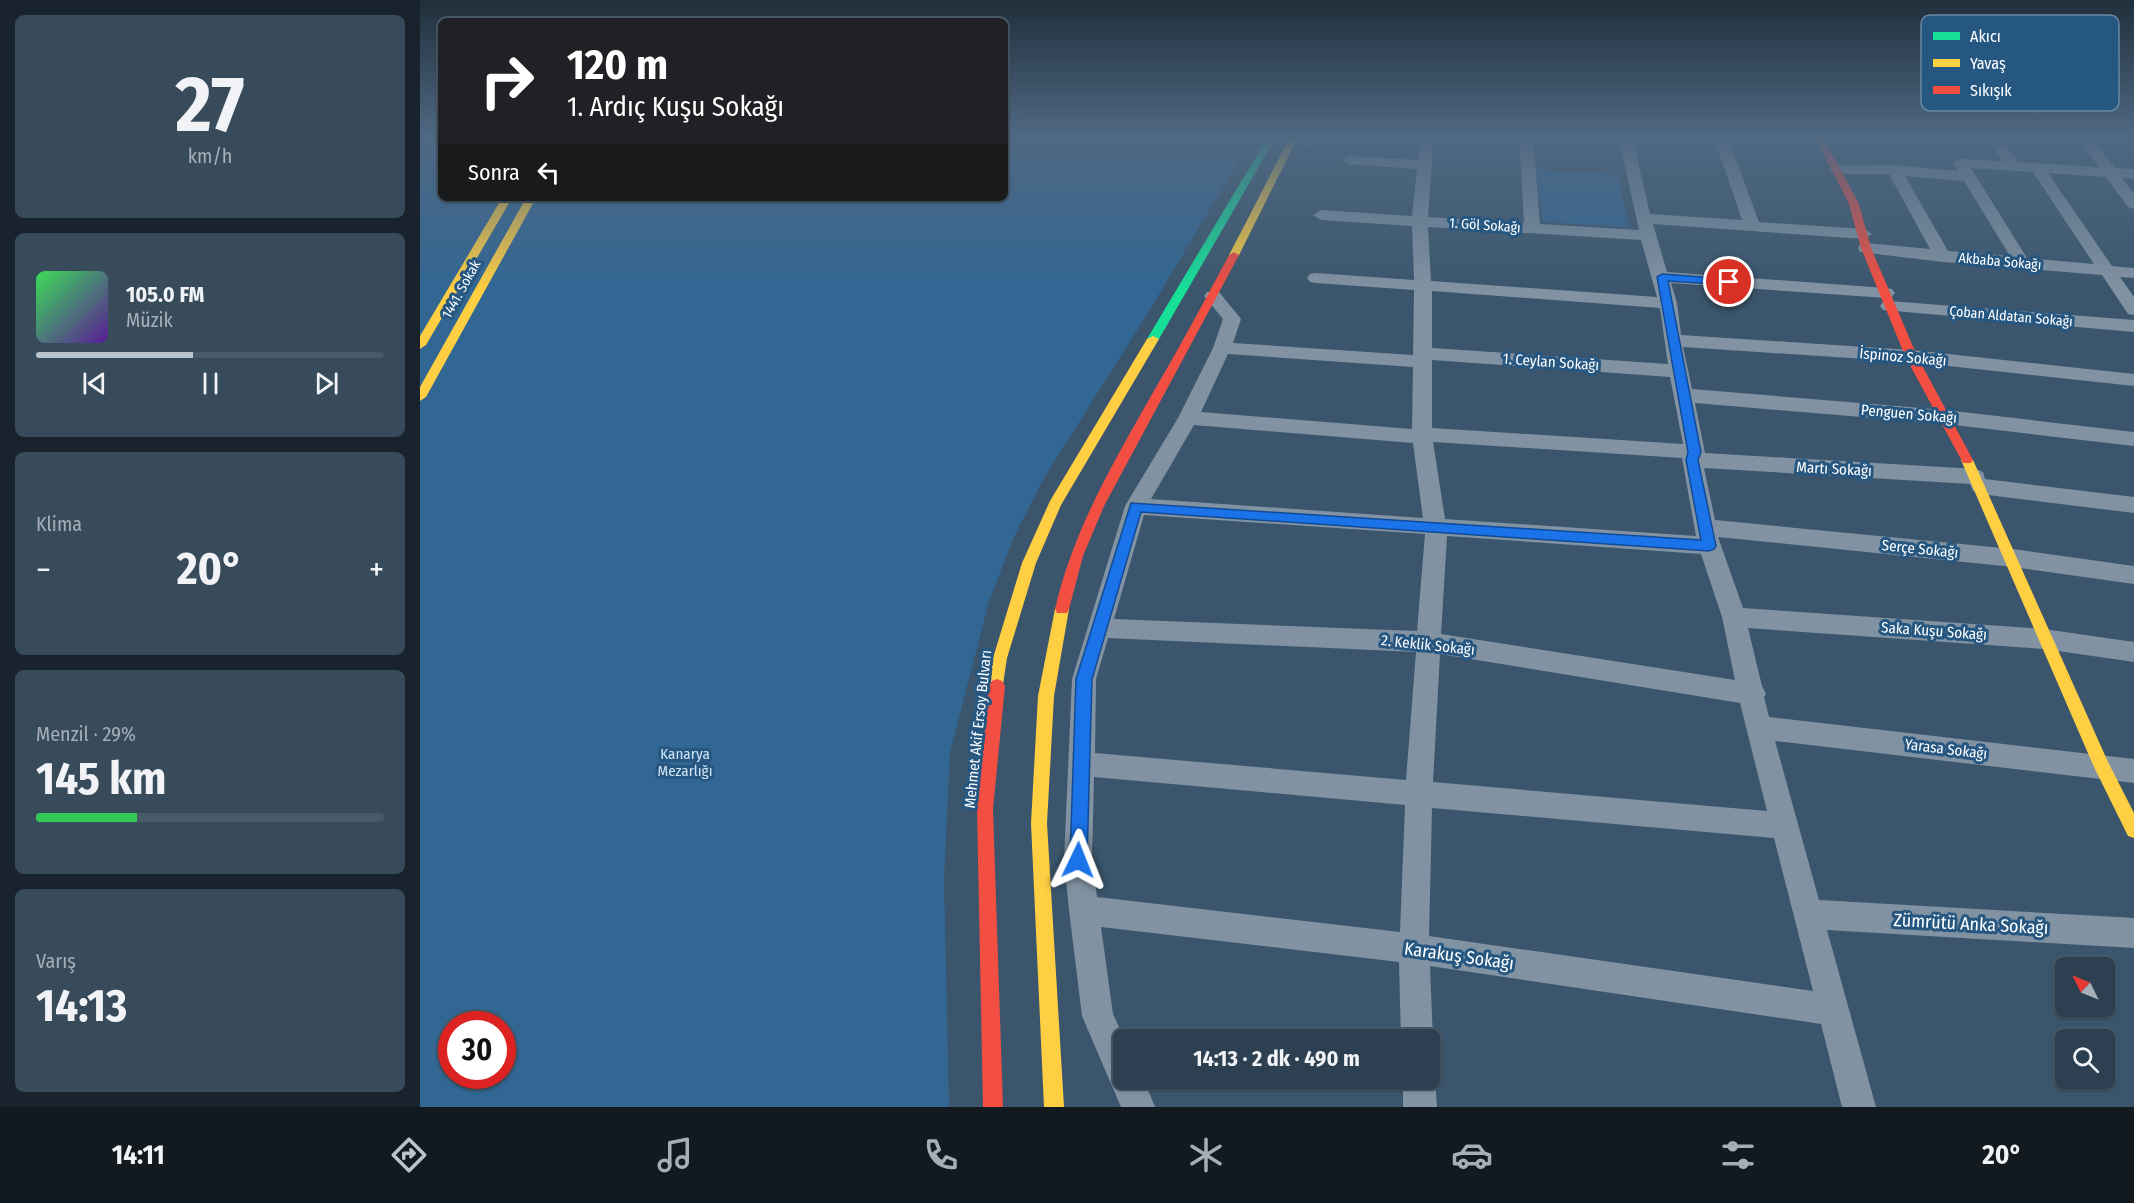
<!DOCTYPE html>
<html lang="tr">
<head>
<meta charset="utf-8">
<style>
	:root { --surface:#2c4051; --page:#384b5b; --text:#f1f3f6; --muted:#a6afb7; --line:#485968; --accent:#bac4cc }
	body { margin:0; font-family:"Fira Sans Condensed",sans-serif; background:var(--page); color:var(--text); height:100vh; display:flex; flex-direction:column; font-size:22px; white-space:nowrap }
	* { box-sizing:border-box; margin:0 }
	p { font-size:20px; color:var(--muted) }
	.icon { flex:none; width:33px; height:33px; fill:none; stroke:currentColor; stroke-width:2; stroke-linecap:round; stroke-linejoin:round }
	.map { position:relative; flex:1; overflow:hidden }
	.side { display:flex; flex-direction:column; gap:15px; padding:15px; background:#18232d; width:420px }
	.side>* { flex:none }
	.hud { position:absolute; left:18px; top:18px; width:570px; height:183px; border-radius:9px; box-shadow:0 2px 4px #0004,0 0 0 2px var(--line); background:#202124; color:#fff; overflow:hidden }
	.needle { width:39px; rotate:313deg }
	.buttons { position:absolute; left:1635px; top:957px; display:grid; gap:12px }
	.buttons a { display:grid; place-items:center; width:60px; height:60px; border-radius:9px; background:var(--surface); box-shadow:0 2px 4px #0004,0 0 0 2px var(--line); font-size:30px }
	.speed { position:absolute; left:18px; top:1011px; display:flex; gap:12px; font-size:30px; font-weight:700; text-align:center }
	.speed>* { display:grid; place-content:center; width:78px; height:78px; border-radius:50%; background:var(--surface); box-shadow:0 2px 4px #0004,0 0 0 2px var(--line); line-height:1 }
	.speed .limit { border:9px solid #d22; background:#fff; color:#111 }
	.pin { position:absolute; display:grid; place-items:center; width:51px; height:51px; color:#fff; margin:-26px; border:3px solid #fff; border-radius:50%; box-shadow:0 2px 6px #0007 }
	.me { position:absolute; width:66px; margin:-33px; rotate:2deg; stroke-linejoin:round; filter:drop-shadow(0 0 4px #0008) }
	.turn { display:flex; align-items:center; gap:21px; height:126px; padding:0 30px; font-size:27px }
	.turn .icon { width:78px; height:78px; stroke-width:2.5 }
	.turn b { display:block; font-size:42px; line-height:51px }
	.then { display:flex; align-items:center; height:57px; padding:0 30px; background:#0003; gap:12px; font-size:22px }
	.big { font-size:45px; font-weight:700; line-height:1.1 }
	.side .tile { flex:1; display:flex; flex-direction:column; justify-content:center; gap:9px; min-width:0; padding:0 21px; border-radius:9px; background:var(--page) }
	.side .dial { align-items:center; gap:0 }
	.dial b { font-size:78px; line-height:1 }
	.song { display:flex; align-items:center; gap:18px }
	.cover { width:72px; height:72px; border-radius:9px; background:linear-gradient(135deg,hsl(130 70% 55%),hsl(270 70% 35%)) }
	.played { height:6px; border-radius:3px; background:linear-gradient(90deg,var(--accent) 45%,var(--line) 45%) }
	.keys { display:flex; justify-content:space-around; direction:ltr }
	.heat { display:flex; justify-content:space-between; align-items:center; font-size:33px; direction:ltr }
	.charge { height:9px; border-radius:4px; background:linear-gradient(90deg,#34c759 29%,var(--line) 0) }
	.trip { position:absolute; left:693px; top:1029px; width:327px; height:60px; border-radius:9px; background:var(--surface); box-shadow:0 2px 4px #0004,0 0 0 2px var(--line); font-weight:700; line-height:60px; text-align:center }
	.menu { display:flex; height:96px; justify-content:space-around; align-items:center; background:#121a20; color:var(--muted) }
	.menu .icon { width:42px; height:42px }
	.menu .active { color:var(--accent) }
	.menu b { font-size:27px; color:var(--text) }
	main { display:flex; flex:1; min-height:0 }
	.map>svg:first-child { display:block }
	.green { fill:#326693; fill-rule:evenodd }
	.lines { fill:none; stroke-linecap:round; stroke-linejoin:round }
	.street { fill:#8192a2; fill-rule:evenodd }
	.fast { fill:#16e098; fill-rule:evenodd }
	.slow { fill:#ffcf43; fill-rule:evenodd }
	.jam { fill:#f24e42; fill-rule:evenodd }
	.route { fill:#1a73e8; stroke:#114b97; stroke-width:1.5 }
	.labels { text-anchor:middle; stroke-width:6; stroke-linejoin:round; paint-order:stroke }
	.far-street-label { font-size:14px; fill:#fff; stroke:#265781 }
	.street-label { font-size:15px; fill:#fff; stroke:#265781 }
	.park-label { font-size:15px; fill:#d1e5f5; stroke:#265781 }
	.near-street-label { font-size:18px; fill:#fff; stroke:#265781 }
	.key { fill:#265781; stroke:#6789a7; stroke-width:1.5 }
	.key-label { font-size:16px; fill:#fff }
</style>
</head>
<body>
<main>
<section class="side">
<div class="tile dial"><b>27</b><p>km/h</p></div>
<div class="tile">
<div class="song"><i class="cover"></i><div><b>105.0 FM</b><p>Müzik</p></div></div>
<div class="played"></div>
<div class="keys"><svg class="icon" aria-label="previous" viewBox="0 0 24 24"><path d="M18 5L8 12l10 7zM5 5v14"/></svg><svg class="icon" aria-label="pause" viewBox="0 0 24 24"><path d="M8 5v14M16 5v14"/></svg><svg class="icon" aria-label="next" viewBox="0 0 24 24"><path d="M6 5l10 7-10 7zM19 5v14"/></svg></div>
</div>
<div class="tile"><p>Klima</p>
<div class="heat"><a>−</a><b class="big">20°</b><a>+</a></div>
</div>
<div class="tile"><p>Menzil · 29%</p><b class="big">145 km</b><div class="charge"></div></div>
<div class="tile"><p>Varış</p><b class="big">14:13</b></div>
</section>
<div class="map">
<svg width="1714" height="1107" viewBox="0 0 1714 1107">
	<rect width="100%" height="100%" fill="#3b566c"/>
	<path class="green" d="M 585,135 L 831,135 L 808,179 L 726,316 L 624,478 L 593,539 L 569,602 L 530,752 L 524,879 L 529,1107 L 0,1107 L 0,147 L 21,139 L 21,198 L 585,198 ZM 32,1024 L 82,1024 L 82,1076 L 32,1076 Z
		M 1116,170 L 1197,174 L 1209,227 L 1123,222 Z"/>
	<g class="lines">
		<path class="street" d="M 887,135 L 901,135 L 896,146 L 886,146 L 884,143 Z
			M 1000,135 L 1014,135 L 1008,217 L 1104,223 L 1099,135 L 1113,135 L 1120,224 L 1219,230 L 1198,135 L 1212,135 L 1230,214 L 1322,220 L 1293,135 L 1307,135 L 1339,222 L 1444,229 L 1452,234 L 1444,239 L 1233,224 L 1247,272 L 1466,288 L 1472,289 L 1475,293 L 1472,297 L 1466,298 L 1251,283 L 1257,303 L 1261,335 L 1491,350 L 1714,374 L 1714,386 L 1491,362 L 1263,347 L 1272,389 L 1525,410 L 1714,432 L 1714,446 L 1525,424 L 1275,403 L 1285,453 L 1556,469 L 1563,472 L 1565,479 L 1714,497 L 1714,513 L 1560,494 L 1553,491 L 1550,484 L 1284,468 L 1295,520 L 1593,549 L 1714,566 L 1714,584 L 1593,567 L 1298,537 L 1323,608 L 1624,629 L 1714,642 L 1714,662 L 1624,649 L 1328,628 L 1342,686 L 1346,694 L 1344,697 L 1349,717 L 1714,759 L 1714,783 L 1355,741 L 1399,900 L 1714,918 L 1714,948 L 1407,930 L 1456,1107 L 1422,1107 L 1401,1024 L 1010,966 L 1013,1040 L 1010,1048 L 1010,1040 L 981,1040 L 979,962 L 681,927 L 693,1014 L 705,1040 L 704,1078 L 723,1078 L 735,1107 L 701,1107 L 662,1016 L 649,910 L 644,860 L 652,679 L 705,506 L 758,418 L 793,348 L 803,319 L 784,296 L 787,292 L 799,292 L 821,319 L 813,343 L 993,355 L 994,290 L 896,283 L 890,282 L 887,278 L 890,274 L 896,273 L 994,280 L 992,226 L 901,220 L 893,215 L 901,210 L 992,216 L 997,169 L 929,164 L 922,160 L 929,156 L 998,160 ZM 1008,227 L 1221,240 L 1237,297 L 1011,281 ZM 1012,291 L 1240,308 L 1248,364 L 1012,348 ZM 808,354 L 993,367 L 992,429 L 781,412 ZM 1012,360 L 1250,377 L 1263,444 L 1012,428 ZM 774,425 L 993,443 L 1003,518 L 731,499 ZM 1013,442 L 1262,458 L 1276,536 L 1025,519 ZM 724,515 L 1005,534 L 997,631 L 694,619 ZM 1027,536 L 1281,554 L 1302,617 L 1315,680 L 1021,634 ZM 688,638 L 996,652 L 986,780 L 675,753 L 676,679 ZM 1020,654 L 1320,703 L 1347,811 L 1013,782 ZM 674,777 L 985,805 L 980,932 L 677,897 L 672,860 ZM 1012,808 L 1354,838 L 1393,991 L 1009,936 Z
			M 1565,135 L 1579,135 L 1598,162 L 1679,167 L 1655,135 L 1669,135 L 1695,168 L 1714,169 L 1714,179 L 1702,178 L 1714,193 L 1714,209 L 1708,207 L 1686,177 L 1628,173 L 1692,266 L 1714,268 L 1714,278 L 1700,277 L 1714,297 L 1714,315 L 1708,314 L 1682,275 L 1523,262 L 1440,252 L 1438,248 L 1440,244 L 1446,243 L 1510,249 L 1469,174 L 1417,174 L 1412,172 L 1409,169 L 1412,166 L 1474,165 L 1538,171 L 1533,163 L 1540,159 L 1583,161 ZM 1551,168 L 1613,172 L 1674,264 L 1607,258 ZM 1485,176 L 1544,181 L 1590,256 L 1528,251 Z
			M 1469,301 L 1714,320 L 1714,332 L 1463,310 L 1460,306 L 1463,302 Z
			M 1010,1066 L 1015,1078 L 1017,1107 L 983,1107 L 983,1078 L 1010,1078 Z"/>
		<path class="fast" d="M 849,135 L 857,135 L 739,339 L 737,341 L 729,341 L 727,339 Z"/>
		<path class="slow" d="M 868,141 L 875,143 L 818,257 L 810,257 L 809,255 Z
			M 82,198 L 92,198 L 6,345 L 0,349 L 0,336 Z
			M 106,198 L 116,198 L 6,397 L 0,401 L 0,387 Z
			M 733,336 L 739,339 L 641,505 L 616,563 L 587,658 L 582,691 L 577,693 L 572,691 L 569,686 L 573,658 L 602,563 L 630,501 L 727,339 Z
			M 1547,456 L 1553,460 L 1688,762 L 1714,813 L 1714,838 L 1708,836 L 1674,767 L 1541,460 Z
			M 642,603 L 647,605 L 649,609 L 634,696 L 627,823 L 644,1107 L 624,1107 L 611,823 L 618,696 L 635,609 L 637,605 Z"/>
		<path class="jam" d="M 1394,135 L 1402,135 L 1439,204 L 1451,248 L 1497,356 L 1553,460 L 1551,463 L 1543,463 L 1485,356 L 1441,248 L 1429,204 Z
			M 814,252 L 819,255 L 684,506 L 663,556 L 649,609 L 647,613 L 637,613 L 635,609 C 653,531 692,465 731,396 C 758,350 784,302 809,255 Z
			M 577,679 L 582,681 L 585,686 L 573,809 L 583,1107 L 563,1107 L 557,809 L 569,686 L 572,681 Z"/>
	</g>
	<linearGradient id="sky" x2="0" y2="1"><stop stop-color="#202f3b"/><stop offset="0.47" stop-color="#4f6883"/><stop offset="1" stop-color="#4f6883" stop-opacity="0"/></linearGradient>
	<rect width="1714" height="290" fill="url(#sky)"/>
	<path class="route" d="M 1242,274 L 1309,279 L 1314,282 L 1309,285 L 1248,281 L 1281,452 L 1278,460 L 1296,546 L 1294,549 L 1289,551 L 721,512 L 672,679 L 667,860 L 664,866 L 658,869 L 652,866 L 650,860 L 656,679 L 711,503 L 1281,540 L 1266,460 L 1268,452 L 1237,277 Z"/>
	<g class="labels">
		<g class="far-street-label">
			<text transform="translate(1065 225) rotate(4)" y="5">1. Göl Sokağı</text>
			<text transform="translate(1580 261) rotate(5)" y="5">Akbaba Sokağı</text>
			<text transform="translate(41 289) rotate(-61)" y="5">1441. Sokak</text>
			<text transform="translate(1591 316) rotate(5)" y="5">Çoban Aldatan Sokağı</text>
		</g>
		<g class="street-label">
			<text transform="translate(1483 357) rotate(5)" y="5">İspinoz Sokağı</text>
			<text transform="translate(1131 362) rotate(4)" y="5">1. Ceylan Sokağı</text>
			<text transform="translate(1489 414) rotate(5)" y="5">Penguen Sokağı</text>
			<text transform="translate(1414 469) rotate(3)" y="5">Martı Sokağı</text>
			<text transform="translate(1500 549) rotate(6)" y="5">Serçe Sokağı</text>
			<text transform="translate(1514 631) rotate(4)" y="5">Saka Kuşu Sokağı</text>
			<text transform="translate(1008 645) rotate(6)" y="5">2. Keklik Sokağı</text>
			<text transform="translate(558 729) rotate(-84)" y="5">Mehmet Akif Ersoy Bulvarı</text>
			<text transform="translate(1526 749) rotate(7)" y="5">Yarasa Sokağı</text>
		</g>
		<g class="park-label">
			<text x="265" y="759">Kanarya<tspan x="265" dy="17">Mezarlığı</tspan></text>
		</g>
		<g class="near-street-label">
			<text transform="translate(1551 924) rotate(3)" y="6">Zümrütü Anka Sokağı</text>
			<text transform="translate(1039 956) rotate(8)" y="6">Karakuş Sokağı</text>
		</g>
	</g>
	<rect x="1501" y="15" width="198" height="96" rx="9" class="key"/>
	<rect x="1513" y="32" width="27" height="8" fill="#16e098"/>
	<rect x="1513" y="59" width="27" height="8" fill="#ffcf43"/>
	<rect x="1513" y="86" width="27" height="8" fill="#f24e42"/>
	<g class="key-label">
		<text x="1550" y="42">Akıcı</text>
		<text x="1550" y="69">Yavaş</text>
		<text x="1550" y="96">Sıkışık</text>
	</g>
</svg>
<div class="buttons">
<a><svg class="needle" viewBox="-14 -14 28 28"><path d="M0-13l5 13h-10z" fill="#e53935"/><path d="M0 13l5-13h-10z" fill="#a6afb7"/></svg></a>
<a><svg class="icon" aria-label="search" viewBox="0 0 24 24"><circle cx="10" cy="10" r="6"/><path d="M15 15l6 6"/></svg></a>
</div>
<div class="speed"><div class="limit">30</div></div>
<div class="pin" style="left:1309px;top:282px;background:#d93025"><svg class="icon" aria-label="arrive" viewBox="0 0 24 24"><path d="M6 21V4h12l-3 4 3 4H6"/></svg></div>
<svg class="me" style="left:658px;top:860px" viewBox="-20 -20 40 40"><path d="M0-17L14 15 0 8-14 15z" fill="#1a73e8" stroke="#fff" stroke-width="4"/></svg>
<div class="trip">14:13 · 2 dk · 490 m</div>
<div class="hud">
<div class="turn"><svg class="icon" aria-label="right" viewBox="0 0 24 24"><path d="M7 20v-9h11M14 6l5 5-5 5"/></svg><div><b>120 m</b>1. Ardıç Kuşu Sokağı</div></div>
<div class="then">Sonra<svg class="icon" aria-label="left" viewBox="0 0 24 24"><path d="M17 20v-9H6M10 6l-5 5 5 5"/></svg></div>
</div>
</div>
</main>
<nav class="menu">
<b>14:11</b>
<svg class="icon active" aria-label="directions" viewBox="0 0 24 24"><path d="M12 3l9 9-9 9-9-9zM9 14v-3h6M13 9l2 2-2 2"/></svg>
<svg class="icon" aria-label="music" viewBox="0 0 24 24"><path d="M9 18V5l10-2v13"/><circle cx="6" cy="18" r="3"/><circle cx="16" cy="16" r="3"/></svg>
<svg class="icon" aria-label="phone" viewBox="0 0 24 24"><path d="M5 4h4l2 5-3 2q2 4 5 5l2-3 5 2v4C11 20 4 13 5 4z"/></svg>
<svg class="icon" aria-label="climate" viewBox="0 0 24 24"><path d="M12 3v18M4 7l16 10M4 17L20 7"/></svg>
<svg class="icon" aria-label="car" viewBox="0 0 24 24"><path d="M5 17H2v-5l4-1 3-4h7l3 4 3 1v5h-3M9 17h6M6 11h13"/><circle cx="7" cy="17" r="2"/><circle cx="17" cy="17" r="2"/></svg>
<svg class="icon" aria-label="filters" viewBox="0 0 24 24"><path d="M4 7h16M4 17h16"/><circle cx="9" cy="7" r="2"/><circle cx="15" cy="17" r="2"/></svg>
<b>20°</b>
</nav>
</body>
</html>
